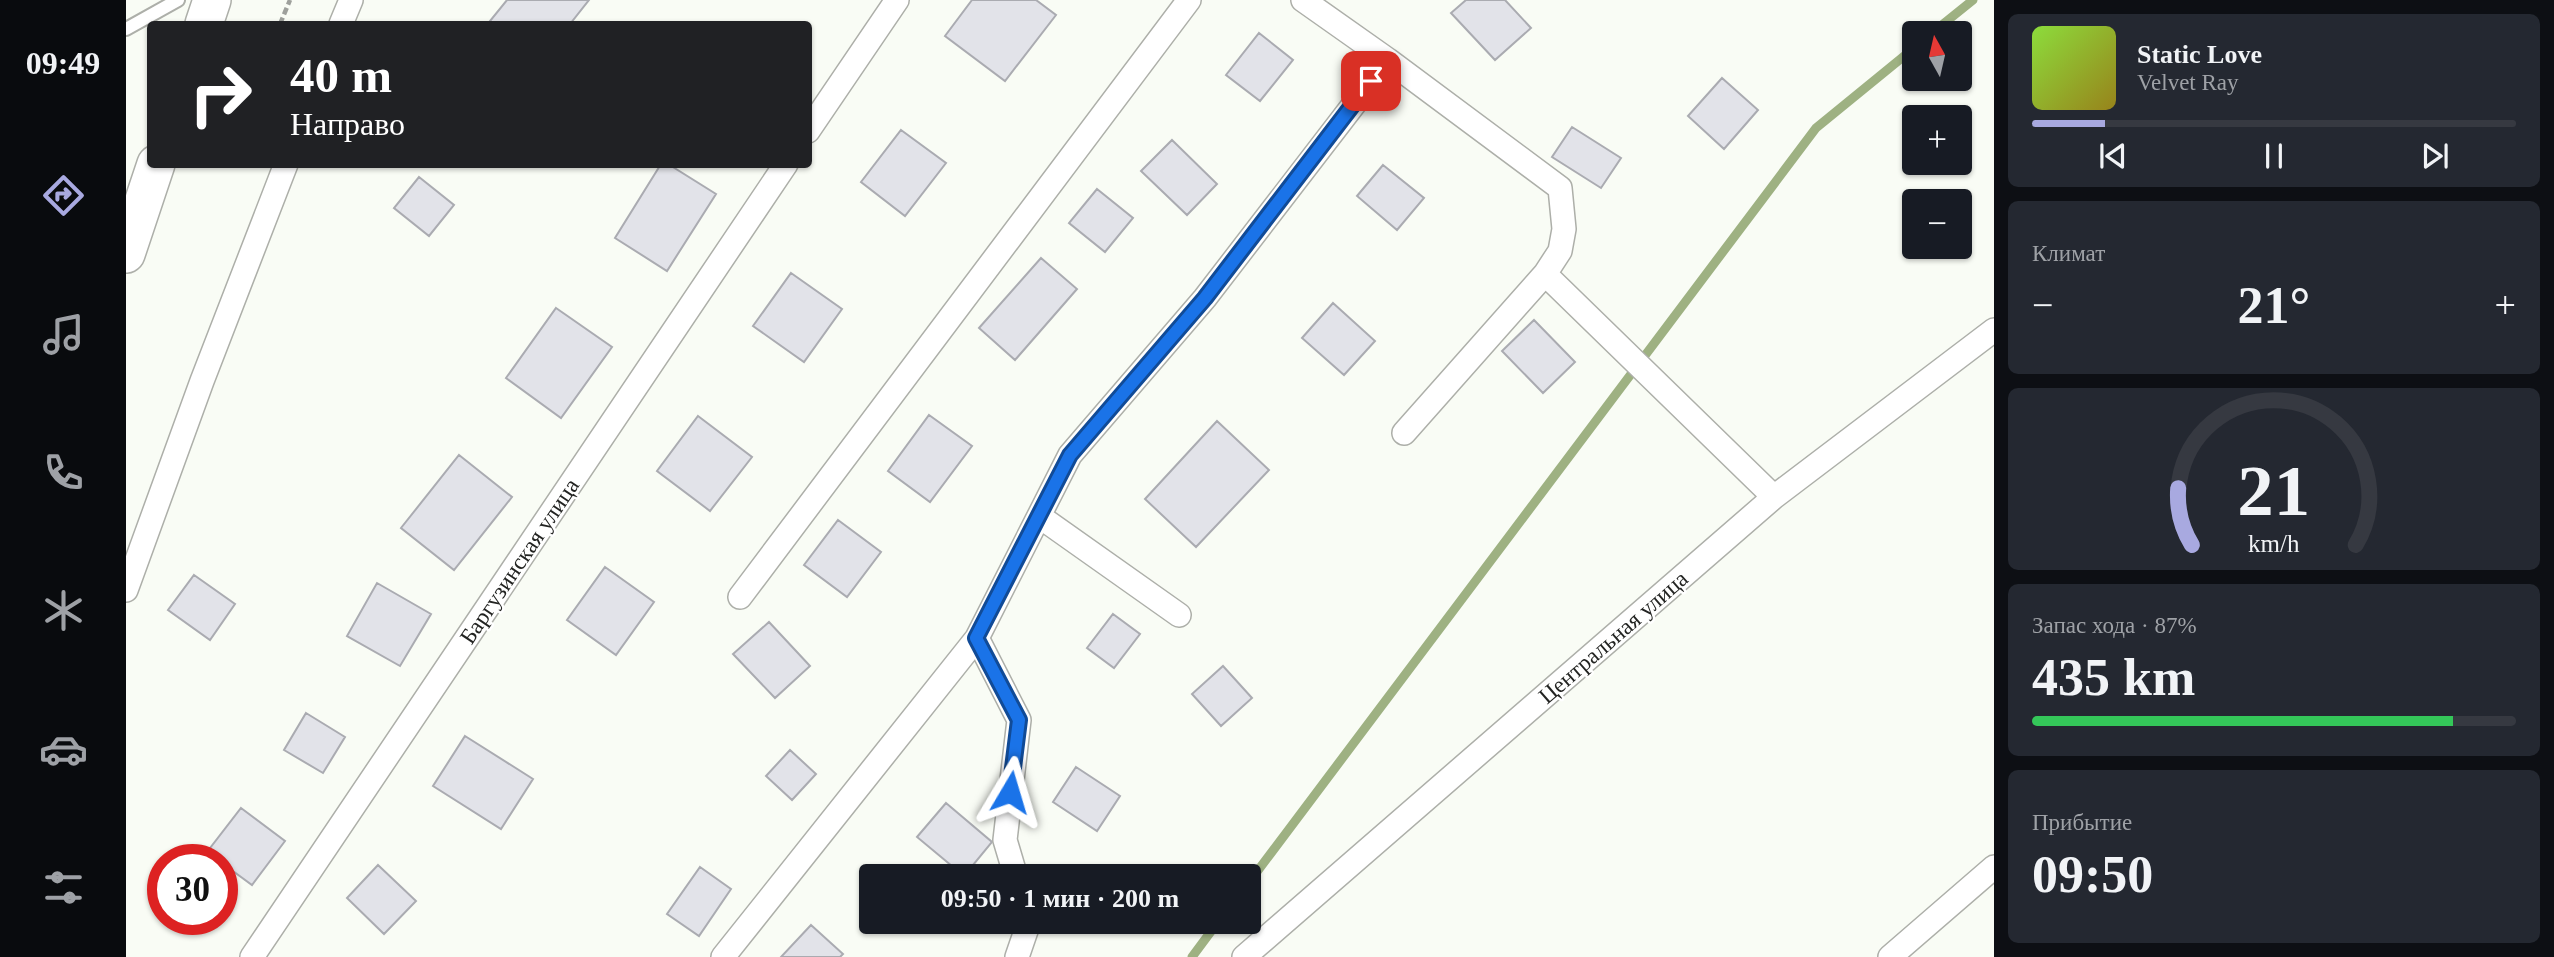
<!DOCTYPE html>
<html lang="ru">
<head>
<meta charset="utf-8">
<style>
	:root { --surface:#171b24; --page:#242831; --text:#f1f3f6; --muted:#9ea1a6; --line:#363941; --accent:#a8a9e0 }
	body { margin:0; font-family:Georgia,serif; background:var(--page); color:var(--text); height:100vh; display:flex; flex-direction:column; font-size:26px; white-space:nowrap }
	* { box-sizing:border-box; margin:0 }
	p { font-size:23px; color:var(--muted) }
	.icon { flex:none; width:38px; height:38px; fill:none; stroke:currentColor; stroke-width:2; stroke-linecap:round; stroke-linejoin:round }
	.map { position:relative; flex:1; overflow:hidden }
	.details { display:flex; flex-direction:column; gap:14px; padding:14px; background:#0d0f14; width:560px }
	.details>* { flex:none }
	.guide { position:absolute; left:21px; top:21px; width:665px; height:147px; border-radius:7px; box-shadow:0 2px 5px #0004; background:#202124; color:#fff; overflow:hidden }
	.needle { width:46px; rotate:352deg }
	.tools { position:absolute; left:1776px; top:21px; display:grid; gap:14px }
	.tools a { display:grid; place-items:center; width:70px; height:70px; border-radius:7px; background:var(--surface); box-shadow:0 2px 5px #0004; font-size:35px }
	.speed { position:absolute; left:21px; top:844px; display:flex; gap:14px; font-size:35px; font-weight:700; text-align:center }
	.speed>* { display:grid; place-content:center; width:91px; height:91px; border-radius:50%; background:var(--surface); box-shadow:0 2px 5px #0004; line-height:1 }
	.speed .limit { border:10px solid #d22; background:#fff; color:#111 }
	.pin { position:absolute; display:grid; place-items:center; width:60px; height:60px; color:#fff; margin:-30px; border-radius:14px; box-shadow:0 4px 10px #0006 }
	.me { position:absolute; width:77px; margin:-38px; rotate:7deg; stroke-linejoin:round; filter:drop-shadow(0 0 5px #0008) }
	.turn { display:flex; align-items:center; gap:24px; height:147px; padding:0 28px; font-size:32px }
	.turn .icon { width:91px; height:91px; stroke-width:2.5 }
	.turn b { display:block; font-size:49px; line-height:60px }
	.big { font-size:52px; font-weight:700; line-height:1.1 }
	.details .card { flex:1; display:flex; flex-direction:column; justify-content:center; gap:10px; min-width:0; padding:0 24px; border-radius:10px; background:var(--page) }
	.details .dial { align-items:center; gap:0 }
	.dial svg { height:182px; overflow:visible; fill:none; stroke:var(--line); stroke-width:7; stroke-linecap:round; text-anchor:middle }
	.dial text { fill:var(--text); stroke:none }
	.song { display:flex; align-items:center; gap:21px }
	.cover { width:84px; height:84px; border-radius:10px; background:linear-gradient(135deg,hsl(90 70% 55%),hsl(50 70% 35%)) }
	.played { height:7px; border-radius:4px; background:linear-gradient(90deg,var(--accent) 15%,var(--line) 15%) }
	.keys { display:flex; justify-content:space-around; direction:ltr }
	.heat { display:flex; justify-content:space-between; align-items:center; font-size:38px; direction:ltr }
	.charge { height:10px; border-radius:5px; background:linear-gradient(90deg,#34c759 87%,var(--line) 0) }
	.trip { position:absolute; left:733px; top:864px; width:402px; height:70px; border-radius:7px; background:var(--surface); box-shadow:0 2px 5px #0004; font-weight:700; line-height:70px; text-align:center }
	main { display:flex; flex:1; min-height:0 }
	.dock { display:flex; flex-direction:column; width:126px; justify-content:space-around; align-items:center; background:#090b0e; color:var(--muted) }
	.dock .icon { width:49px; height:49px }
	.dock .active { color:var(--accent) }
	.dock b { font-size:32px; color:var(--text) }
	.map>svg:first-child { display:block }
	.lines { fill:none; stroke-linecap:round; stroke-linejoin:round }
	.stream { stroke:#9eb182; stroke-width:9 }
	.building { fill:#e2e3e9; stroke:#aaabb1; stroke-width:2 }
	.lane-casing { stroke:#adafa9; stroke-width:16 }
	.street-casing { stroke:#adafa9; stroke-width:26 }
	.primary-casing { stroke:#adafa9; stroke-width:40 }
	.path { stroke:#9ea09c; stroke-width:4.5; stroke-dasharray:7 3.5; stroke-linecap:butt }
	.lane { stroke:#fff; stroke-width:12 }
	.street { stroke:#fff; stroke-width:23 }
	.primary { stroke:#fff; stroke-width:37 }
	.route-casing { stroke:#114b97; stroke-width:18 }
	.route { stroke:#1a73e8; stroke-width:12 }
	.labels { text-anchor:middle; stroke-width:5; stroke-linejoin:round; paint-order:stroke }
	.street-label { font-size:23px; fill:#232422; stroke:#fff }
</style>
</head>
<body>
<main>
<nav class="dock">
<b>09:49</b>
<svg class="icon active" aria-label="directions" viewBox="0 0 24 24"><path d="M12 3l9 9-9 9-9-9zM9 14v-3h6M13 9l2 2-2 2"/></svg>
<svg class="icon" aria-label="music" viewBox="0 0 24 24"><path d="M9 18V5l10-2v13"/><circle cx="6" cy="18" r="3"/><circle cx="16" cy="16" r="3"/></svg>
<svg class="icon" aria-label="phone" viewBox="0 0 24 24"><path d="M5 4h4l2 5-3 2q2 4 5 5l2-3 5 2v4C11 20 4 13 5 4z"/></svg>
<svg class="icon" aria-label="climate" viewBox="0 0 24 24"><path d="M12 3v18M4 7l16 10M4 17L20 7"/></svg>
<svg class="icon" aria-label="car" viewBox="0 0 24 24"><path d="M5 17H2v-5l4-1 3-4h7l3 4 3 1v5h-3M9 17h6M6 11h13"/><circle cx="7" cy="17" r="2"/><circle cx="17" cy="17" r="2"/></svg>
<svg class="icon" aria-label="filters" viewBox="0 0 24 24"><path d="M4 7h16M4 17h16"/><circle cx="9" cy="7" r="2"/><circle cx="15" cy="17" r="2"/></svg>
</nav>
<div class="map">
<svg width="1868" height="957" viewBox="0 0 1868 957">
	<rect width="100%" height="100%" fill="#f9fcf5"/>
	<g class="lines">
		<path class="stream" d="M 1806,33 L 1847,0
			M 1124,881 L 1690,128 L 1788,48
			M 1066,957 L 1092,922"/>
	</g>
	<path class="building" d="M 381,0 L 463,0 L 444,24 L 369,24 L 364,21 Z
		M 846,0 L 910,0 L 930,15 L 879,81 L 819,36 Z
		M 1340,0 L 1379,0 L 1405,28 L 1369,60 L 1325,13 Z
		M 1133,33 L 1167,60 L 1134,101 L 1100,75 Z
		M 1596,78 L 1632,110 L 1598,149 L 1562,116 Z
		M 1446,127 L 1495,158 L 1475,188 L 1426,157 Z
		M 775,130 L 820,163 L 779,216 L 735,182 Z
		M 1046,140 L 1091,184 L 1061,215 L 1015,171 Z
		M 535,164 L 542,164 L 590,194 L 541,271 L 489,238 Z
		M 1257,165 L 1298,198 L 1271,230 L 1231,196 Z
		M 293,177 L 328,205 L 303,236 L 268,208 Z
		M 971,189 L 1007,218 L 979,252 L 943,223 Z
		M 915,258 L 951,289 L 889,360 L 853,328 Z
		M 665,273 L 716,309 L 678,362 L 627,326 Z
		M 1207,303 L 1249,341 L 1218,375 L 1176,338 Z
		M 430,308 L 486,347 L 435,418 L 380,378 Z
		M 1408,320 L 1449,362 L 1417,393 L 1376,351 Z
		M 803,415 L 846,446 L 804,502 L 762,471 Z
		M 572,416 L 626,457 L 584,511 L 531,471 Z
		M 1091,421 L 1143,470 L 1070,547 L 1019,499 Z
		M 333,455 L 386,497 L 328,570 L 275,528 Z
		M 712,520 L 755,552 L 721,597 L 678,565 Z
		M 479,567 L 528,602 L 490,655 L 441,620 Z
		M 68,575 L 109,604 L 84,640 L 42,610 Z
		M 251,583 L 305,614 L 274,666 L 221,636 Z
		M 987,614 L 1014,634 L 988,668 L 961,648 Z
		M 643,622 L 684,666 L 649,698 L 607,654 Z
		M 1097,666 L 1126,698 L 1095,726 L 1066,694 Z
		M 180,713 L 219,737 L 197,773 L 158,750 Z
		M 339,736 L 407,779 L 375,829 L 307,786 Z
		M 664,750 L 690,774 L 666,800 L 640,776 Z
		M 950,767 L 994,796 L 971,831 L 927,802 Z
		M 820,803 L 866,842 L 838,876 L 791,837 Z
		M 115,808 L 159,841 L 126,885 L 96,863 L 96,859 L 91,859 L 81,852 Z
		M 252,865 L 290,901 L 258,934 L 221,898 Z
		M 574,867 L 605,889 L 573,936 L 541,914 Z
		M 685,925 L 717,954 L 714,957 L 655,957 Z"/>
	<g class="lines">
		<g class="lane-casing">
			<path id="lane" d="M 0,29 L 52,0"/>
		</g>
		<g class="street-casing">
			<path id="street" d="M 1177,0 L 1262,60 L 1434,188 L 1438,229 L 1434,251 L 1419,274 L 1278,433
				M 215,24 L 225,0
				M 682,131 L 771,0
				M 1419,274 L 1648,497
				M 913,516 L 1053,615
				M 0,590 L 76,381 L 160,164
				M 614,597 L 1063,0
				M 851,638 L 893,720 L 879,840 L 890,877
				M 126,957 L 660,164
				M 597,957 L 851,638 L 944,455 L 1079,298 L 1262,60
				M 891,957 L 903,922
				M 1118,957 L 1648,497 L 1868,330
				M 1764,957 L 1868,867"/>
		</g>
		<g class="primary-casing">
			<path id="primary" d="M 78,24 L 86,0
				M 0,254 L 30,164"/>
		</g>
		<path class="path" d="M 154,24 L 164,0"/>
		<use href="#lane" class="lane"/>
		<use href="#street" class="street"/>
		<use href="#primary" class="primary"/>
	</g>
	<g class="lines">
		<g class="route-casing">
			<path id="route" d="M 884,792 L 893,720 L 850,638 L 944,455 L 1079,298 L 1245,81"/>
		</g>
		<use href="#route" class="route"/>
	</g>
	<g class="labels">
		<g class="street-label">
			<text transform="translate(393 561) rotate(-56)" y="8">Баргузинская улица</text>
			<text transform="translate(1487 637) rotate(-41)" y="8">Центральная улица</text>
		</g>
	</g>
</svg>
<div class="tools">
<a><svg class="needle" viewBox="-14 -14 28 28"><path d="M0-13l5 13h-10z" fill="#e53935"/><path d="M0 13l5-13h-10z" fill="#9ea1a6"/></svg></a>
<a>+</a>
<a>−</a>
</div>
<div class="speed"><div class="limit">30</div></div>
<div class="pin" style="left:1245px;top:81px;background:#d93025"><svg class="icon" aria-label="arrive" viewBox="0 0 24 24"><path d="M6 21V4h12l-3 4 3 4H6"/></svg></div>
<svg class="me" style="left:884px;top:792px" viewBox="-20 -20 40 40"><path d="M0-17L14 15 0 8-14 15z" fill="#1a73e8" stroke="#fff" stroke-width="4"/></svg>
<div class="trip">09:50 · 1 мин · 200 m</div>
<div class="guide">
<div class="turn"><svg class="icon" aria-label="right" viewBox="0 0 24 24"><path d="M7 20v-9h11M14 6l5 5-5 5"/></svg><div><b>40 m</b>Направо</div></div>
</div>
</div>
<section class="details">
<div class="card">
<div class="song"><i class="cover"></i><div><b>Static Love</b><p>Velvet Ray</p></div></div>
<div class="played"></div>
<div class="keys"><svg class="icon" aria-label="previous" viewBox="0 0 24 24"><path d="M18 5L8 12l10 7zM5 5v14"/></svg><svg class="icon" aria-label="pause" viewBox="0 0 24 24"><path d="M8 5v14M16 5v14"/></svg><svg class="icon" aria-label="next" viewBox="0 0 24 24"><path d="M6 5l10 7-10 7zM19 5v14"/></svg></div>
</div>
<div class="card"><p>Климат</p>
<div class="heat"><a>−</a><b class="big">21°</b><a>+</a></div>
</div>
<div class="card dial"><svg viewBox="0 0 100 80">
<path d="M14 69A42 42 0 1 1 86 69"/>
<path d="M14 69A42 42 0 0 1 8 44" stroke="#a8a9e0"/>
<text x="50" y="56" font-size="32" font-weight="700">21</text>
<text x="50" y="72" font-size="11">km/h</text>
</svg></div>
<div class="card"><p>Запас хода · 87%</p><b class="big">435 km</b><div class="charge"></div></div>
<div class="card"><p>Прибытие</p><b class="big">09:50</b></div>
</section>
</main>
</body>
</html>
